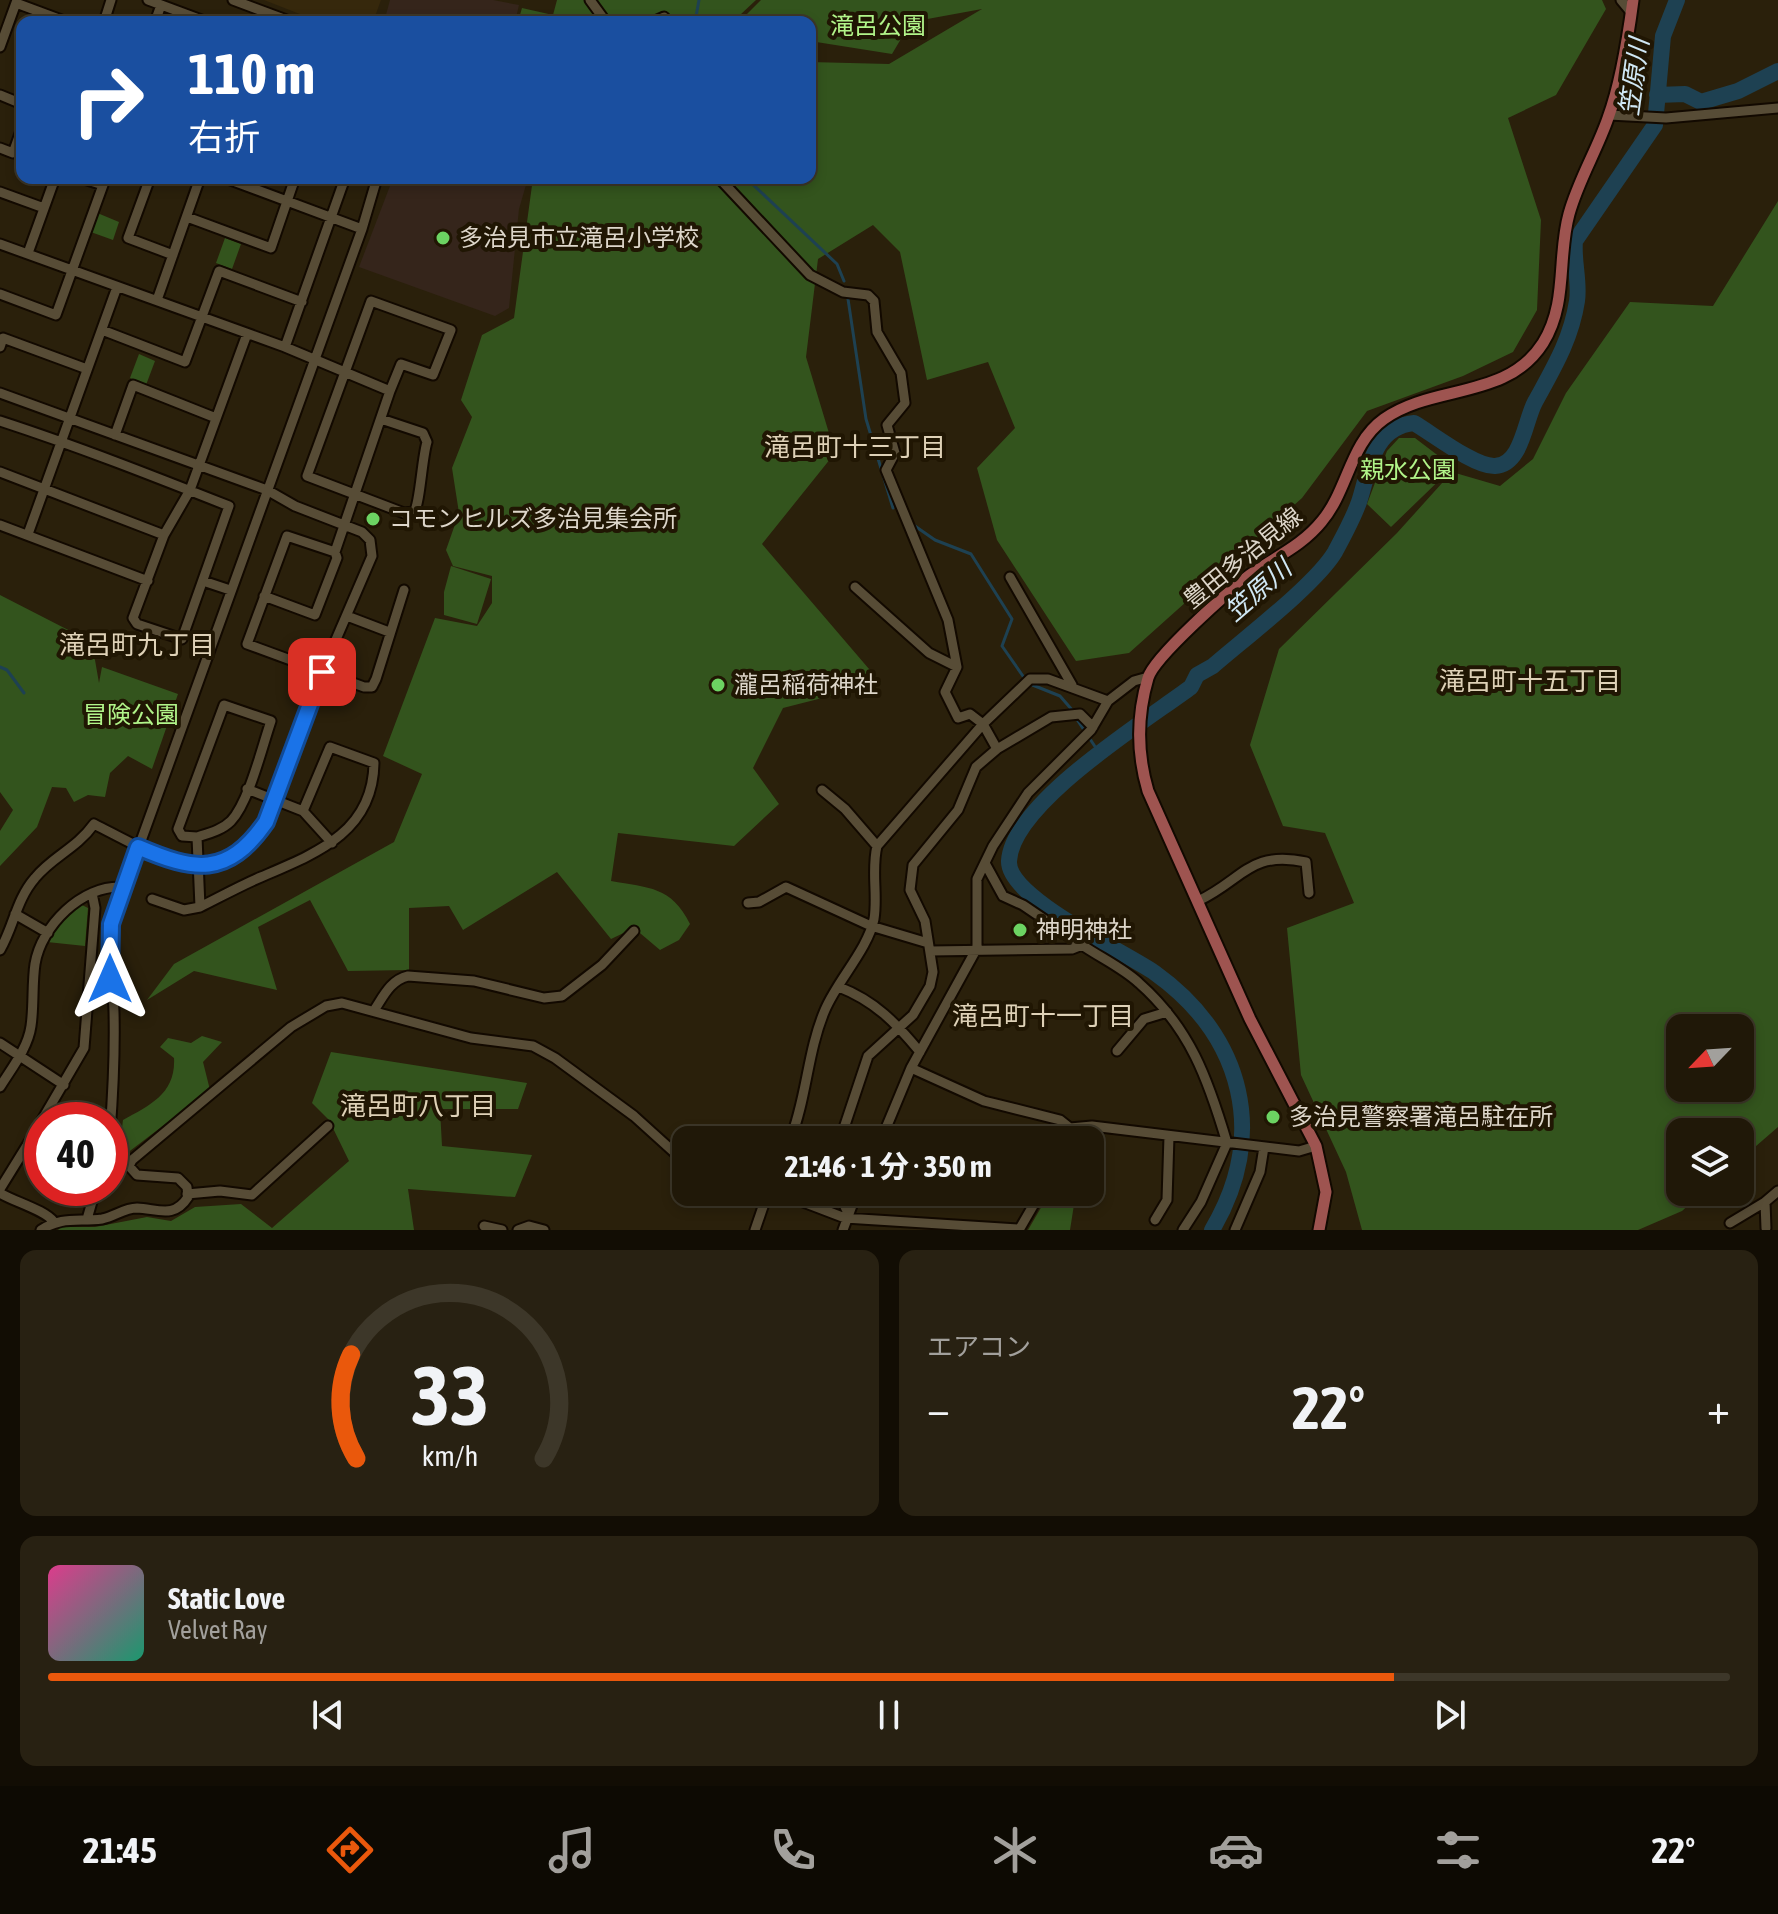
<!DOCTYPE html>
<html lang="ja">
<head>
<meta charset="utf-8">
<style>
	:root { --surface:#201808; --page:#282112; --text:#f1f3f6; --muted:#a2a09c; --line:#3d3729; --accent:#ea580c }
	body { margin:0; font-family:"Asap Condensed","Noto Sans JP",sans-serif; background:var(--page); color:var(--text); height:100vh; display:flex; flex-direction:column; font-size:30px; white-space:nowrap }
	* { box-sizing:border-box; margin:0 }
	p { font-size:26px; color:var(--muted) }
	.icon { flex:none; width:44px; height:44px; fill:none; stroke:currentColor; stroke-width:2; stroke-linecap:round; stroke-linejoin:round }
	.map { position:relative; height:1230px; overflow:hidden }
	.panel { display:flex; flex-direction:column; gap:20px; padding:20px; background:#120d04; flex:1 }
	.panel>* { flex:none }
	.hud { position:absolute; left:16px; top:16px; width:800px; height:168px; border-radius:16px; box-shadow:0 4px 12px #0003,0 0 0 2px var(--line); background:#1a4fa0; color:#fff; overflow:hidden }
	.needle { width:52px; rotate:245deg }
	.tools { position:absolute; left:1666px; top:1014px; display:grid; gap:16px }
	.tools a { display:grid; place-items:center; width:88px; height:88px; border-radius:16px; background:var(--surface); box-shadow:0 4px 12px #0003,0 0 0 2px var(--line); font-size:40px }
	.speed { position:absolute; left:24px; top:1102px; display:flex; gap:16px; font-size:40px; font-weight:700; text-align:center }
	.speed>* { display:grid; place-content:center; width:104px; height:104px; border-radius:50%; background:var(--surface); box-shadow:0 4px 12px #0003,0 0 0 2px var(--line); line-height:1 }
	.speed .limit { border:12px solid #d22; background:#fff; color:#111 }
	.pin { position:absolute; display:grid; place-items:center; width:68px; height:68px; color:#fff; margin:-34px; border-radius:16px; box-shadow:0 4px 12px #0006 }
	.me { position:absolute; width:88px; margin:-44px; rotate:0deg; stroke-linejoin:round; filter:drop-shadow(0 0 6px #0008) }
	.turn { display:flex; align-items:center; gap:28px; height:168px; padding:0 40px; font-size:36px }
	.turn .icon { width:104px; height:104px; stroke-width:2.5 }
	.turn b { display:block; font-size:56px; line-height:68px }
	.big { font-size:60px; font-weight:700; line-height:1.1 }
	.panel .tile { flex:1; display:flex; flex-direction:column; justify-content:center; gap:12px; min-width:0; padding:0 28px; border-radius:16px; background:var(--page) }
	.panel .dial { align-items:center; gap:0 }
	.dial svg { height:208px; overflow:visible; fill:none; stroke:var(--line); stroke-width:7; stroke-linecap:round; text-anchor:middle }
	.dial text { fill:var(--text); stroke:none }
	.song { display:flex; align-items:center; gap:24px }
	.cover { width:96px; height:96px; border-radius:12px; background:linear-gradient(135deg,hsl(330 70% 55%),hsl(160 70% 35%)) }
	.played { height:8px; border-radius:4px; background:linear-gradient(90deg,var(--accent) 80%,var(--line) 80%) }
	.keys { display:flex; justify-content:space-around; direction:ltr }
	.heat { display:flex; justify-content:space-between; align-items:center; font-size:44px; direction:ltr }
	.panel .tiles { flex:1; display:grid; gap:20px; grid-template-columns:1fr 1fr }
	.tile:last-child { grid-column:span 2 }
	.trip { position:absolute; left:672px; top:1126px; width:432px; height:80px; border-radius:16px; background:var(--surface); box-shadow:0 4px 12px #0003,0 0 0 2px var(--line); font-weight:700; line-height:80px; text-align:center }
	.tabs { display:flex; height:128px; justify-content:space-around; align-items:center; background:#0d0a03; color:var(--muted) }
	.tabs .icon { width:56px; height:56px }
	.tabs .active { color:var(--accent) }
	.tabs b { font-size:36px; color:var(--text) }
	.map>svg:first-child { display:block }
	.built { fill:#36280c }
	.education { fill:#35251b }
	.green { fill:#33541d; fill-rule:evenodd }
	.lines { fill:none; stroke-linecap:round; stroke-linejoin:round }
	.stream { stroke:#1e4152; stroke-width:3 }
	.river { stroke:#1e4152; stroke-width:16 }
	.minor-casing { stroke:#120900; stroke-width:13 }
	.major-casing { stroke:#120900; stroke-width:15 }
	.minor { stroke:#574c36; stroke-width:9 }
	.major { stroke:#9e5450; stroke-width:11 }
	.route-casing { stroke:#114b97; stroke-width:20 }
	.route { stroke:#1a73e8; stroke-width:14 }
	.poi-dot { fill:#6cd362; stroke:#201603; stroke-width:3 }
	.labels { text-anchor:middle; stroke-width:8; stroke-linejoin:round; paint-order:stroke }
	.park-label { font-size:24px; fill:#b1f489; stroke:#201603 }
	.poi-label { font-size:24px; fill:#ddd6ca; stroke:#201603; text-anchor:start }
	.street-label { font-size:24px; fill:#ddd6ca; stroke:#201603 }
	.water-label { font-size:26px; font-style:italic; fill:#d0e8f5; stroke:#201603 }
	.neighbourhood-label { font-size:26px; fill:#ded1b7; stroke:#201603 }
</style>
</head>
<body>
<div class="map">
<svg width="1778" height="1230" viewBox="0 0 1778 1230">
	<rect width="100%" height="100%" fill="#2a200b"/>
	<path class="built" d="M 264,0 L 381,0 L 373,22 L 347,22 L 333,17 L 331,22 L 320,22 Z"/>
	<path class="education" d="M 390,0 L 493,0 L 519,5 L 515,22 L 384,22 Z
		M 393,178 L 528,178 L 519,209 L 509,308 L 495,316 L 359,267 Z"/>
	<path class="green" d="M 557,0 L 756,0 L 740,15 L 740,22 L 518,22 L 522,8 L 553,15 Z
		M 761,0 L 1602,0 L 1606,9 L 1556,95 L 1508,118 L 1541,220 L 1537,310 L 1513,352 L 1463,376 L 1367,411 L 1302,498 L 1129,653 L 1076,661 L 997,540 L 977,468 L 1015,428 L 988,362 L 927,380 L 900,252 L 873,225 L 818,259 L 806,357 L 835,453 L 762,544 L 881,683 L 783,708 L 753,768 L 779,804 L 734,846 L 618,833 L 611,881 C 649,888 671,886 690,924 L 679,940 L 660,950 L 634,928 L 611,939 L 557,872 L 463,930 L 449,906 L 409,908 L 409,970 L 348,971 L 310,900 L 258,927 L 277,990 L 194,971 L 147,1000 L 174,964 L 394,842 L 422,774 L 383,756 L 435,618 L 477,626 L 492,603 L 492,576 L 453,566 L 446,550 L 459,513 L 452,468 L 472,417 L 461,400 L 482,335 L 514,318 L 533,178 L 810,178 L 810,62 L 889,64 L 982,9 L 911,22 L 892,54 L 810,41 L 810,22 L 744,22 L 743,18 Z
		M 1778,201 L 1778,1127 L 1740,1160 L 1740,1132 L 1680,1132 L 1680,1192 L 1703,1192 L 1682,1211 L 1638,1230 L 1362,1230 L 1346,1172 L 1301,1075 L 1287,928 L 1354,903 L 1325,833 L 1283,826 L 1250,745 L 1279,649 L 1397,533 L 1452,472 L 1500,486 L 1533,459 L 1566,393 L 1630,302 L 1713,306 ZM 1680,1028 L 1740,1028 L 1740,1088 L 1680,1088 Z
		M 95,212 L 119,222 L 113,240 L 88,231 Z
		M 225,238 L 241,244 L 232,269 L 216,263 Z
		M 139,354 L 155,361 L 146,385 L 130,378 Z
		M 1399,438 L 1415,438 L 1453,467 L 1391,527 L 1367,504 L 1387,451 Z
		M 451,566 L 491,579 L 477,624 L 444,615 L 444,592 Z
		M 0,595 L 80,636 L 95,660 L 99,683 L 102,667 L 178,694 L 152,769 L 128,756 L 110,773 L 105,797 L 88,795 L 74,802 L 66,788 L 52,787 L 37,827 L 0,866 L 0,831 L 13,810 L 0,792 Z
		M 82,905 L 88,908 L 85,946 L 47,942 L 70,912 Z
		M 202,1036 L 222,1042 L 203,1062 L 210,1090 L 118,1160 L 123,1120 C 151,1105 176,1093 174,1058 L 160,1047 L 168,1038 L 191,1043 Z
		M 331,1052 L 527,1083 L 518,1109 L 440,1109 L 442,1146 L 532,1155 L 515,1197 L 408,1189 L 414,1230 L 58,1230 L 61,1227 L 95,1227 L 147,1217 L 171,1221 L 195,1207 L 241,1204 L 272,1228 L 349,1161 L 329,1120 L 312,1103 Z
		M 1050,1192 L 1076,1192 L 1070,1230 L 1028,1230 Z"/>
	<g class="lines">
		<path class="stream" d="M 695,22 L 699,0
			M 746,178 L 837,264 L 844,281
			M 848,299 L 866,419 L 893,508
			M 912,524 L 935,540 L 971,554 L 1012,619 L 1002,646 L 1025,679
			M 0,667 L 7,670 L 24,693
			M 1030,684 L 1060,696 L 1073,711
			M 1076,718 L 1098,751"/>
		<path class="river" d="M 1657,95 L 1685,94 L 1701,102 L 1738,91 L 1778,71
			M 1212,1230 C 1268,1136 1244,1037 1155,973 C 1127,953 1007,898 1009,861 C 1012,803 1147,720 1191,687 L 1197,675 L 1213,666 C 1244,639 1316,584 1335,552 C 1343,537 1353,519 1359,502 C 1369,472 1372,427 1414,423 C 1433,434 1475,467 1495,466 C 1522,465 1525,420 1535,402 C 1553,369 1571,340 1577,301 C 1580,282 1573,261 1575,241 L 1655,125 L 1663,36 L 1677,0"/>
		<g class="minor-casing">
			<path id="minor" d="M 148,0 L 207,22
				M 233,0 L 292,22
				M 590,0 L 606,22
				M 1621,0 L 1631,12
				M 16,3 L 67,22
				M 104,22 L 111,0
				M 155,22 L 161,5
				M 653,22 L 664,17 L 669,22
				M 0,47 L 17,0
				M 0,95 L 22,104
				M 1609,115 L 1666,118 L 1778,108
				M 0,148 L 13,153 L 22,128
				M 150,178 L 128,238 L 173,255
				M 225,178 L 362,229
				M 719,178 L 810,275 L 843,292 L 868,295 L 874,301 L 877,332 L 901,373 L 905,403 L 887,425 L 895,453 L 886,470 L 948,620 L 957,667 L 945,692 L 958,718 L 970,714 L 983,724 L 997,749
				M 0,192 L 44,208
				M 187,217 L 271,248 L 295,178
				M 0,244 L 285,347 L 390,391 L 335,552
				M 28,253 L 55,178
				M 0,294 L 56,315 L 103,185 L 81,178
				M 157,300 L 200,178
				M 102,330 L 185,362 L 219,271 L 302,302
				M 0,347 L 3,338 L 87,369
				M 285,347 L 345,178
				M 0,393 L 267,490 L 295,506 L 362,532 L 370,540 L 372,556 L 322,672 L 266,822 C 214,896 157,856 94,824 C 76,849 53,856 35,878 C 16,900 14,926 0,950
				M 381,419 L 423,433 L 427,442 C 422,458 420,504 414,512 L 404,513 L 307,476 L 371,301 L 451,330 L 433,375 L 401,364 L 390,391
				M 0,421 C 77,446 153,476 229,506 L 182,639 L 137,624 L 133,618 L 164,535 L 190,490 L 247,334
				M 115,435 L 133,385 L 216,418
				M 0,472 L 164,535
				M 0,525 L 148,581
				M 28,534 L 117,287
				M 1010,577 L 1072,685
				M 203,581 L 230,590
				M 855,587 L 929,653 L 957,667
				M 264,596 L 315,615 L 337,558 L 335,552 L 287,536 L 247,644 L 364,687 L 372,687 L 376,679 L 404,590
				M 347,616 L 389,632
				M 822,790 L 845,809 L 877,846
				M 303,811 L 332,843
				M 197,837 C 210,833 222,830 231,821 C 249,802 262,747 271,721 L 224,705 L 178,829 L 182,836 L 197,837 L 200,907
				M 986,865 L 1003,896 L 1023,905 L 1082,945
				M 152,899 L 184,910 L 200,907 C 220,897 240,886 261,877 C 317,853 373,832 374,763 L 330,747 L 303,811 L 247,789
				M 1198,901 C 1243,880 1249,850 1306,862 L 1309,893
				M 748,903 L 759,902 L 786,887 L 871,926 L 928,943
				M 15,914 L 48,933
				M 930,951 L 1072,949 L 1082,945 C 1101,958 1123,968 1139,983 C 1190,1028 1208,1079 1227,1143 L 1201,1202 L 1183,1230
				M 839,987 C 875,1001 896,1023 920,1052
				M 375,1009 C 384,995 391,980 408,976 L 474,981 L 544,998 L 562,996 L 602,965 L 634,931
				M 0,1043 L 64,1085
				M 1117,1051 L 1144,1019 L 1167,1012
				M 911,1068 L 984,1101 L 1060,1120 L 1070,1128 L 1092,1126 L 1299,1151 L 1316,1146
				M 0,1087 C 11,1069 28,1048 31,1026 C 34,1006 32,984 35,964 C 41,926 82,885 122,887
				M 42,1120 L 84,1048 L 95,908 L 92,893
				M 110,1133 C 113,1093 115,1052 114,1012 C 113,982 108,955 111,924 L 362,229 L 377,178
				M 790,1140 C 807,1098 807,1052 825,1010 C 837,981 868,949 874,919 C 878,894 871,871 877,846 L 983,724 L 1030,679 L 1048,679 L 1108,701
				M 840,1140 L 868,1056 L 913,1015 L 930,986 L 933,972 L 925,921 L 910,890 L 913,865 L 958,810 L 976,767 L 997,749 L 1051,717 L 1080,714 L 1093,727
				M 881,1140 L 911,1068 L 977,948 L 977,879 L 993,846 L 1028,793 L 1091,730 L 1108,701 L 1134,681 L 1148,677
				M 1067,1140 L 1070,1128
				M 0,1189 L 42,1121
				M 777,1192 L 845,1218 L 1019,1229
				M 838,1192 L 848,1213
				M 0,1193 C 15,1202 45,1210 54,1222
				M 187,1194 L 220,1191 L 252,1195 L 328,1126
				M 87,1219 L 96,1188
				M 1155,1220 L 1167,1200 L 1169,1136
				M 1730,1223 L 1765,1202
				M 484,1226 L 502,1230
				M 1766,1228 L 1765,1202 L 1778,1191
				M 41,1230 C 62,1216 78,1222 102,1219 C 114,1217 124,1208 137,1208 C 158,1209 174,1219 188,1197 L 187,1187 L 178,1178 L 137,1175 L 129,1166 L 132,1160 L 291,1027 L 326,1006 L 342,1003 L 471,1038 L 533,1046 L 555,1058 L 634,1116 L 686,1163
				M 518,1230 L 529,1226 L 544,1230
				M 755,1230 L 768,1192
				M 843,1230 L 857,1192
				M 1019,1230 L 1041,1192
				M 1235,1230 L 1260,1172 L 1264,1147"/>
		</g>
		<g class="major-casing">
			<path id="major" d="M 1319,1230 L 1326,1192 L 1316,1146 L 1250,1019 L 1148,791 C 1137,754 1137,715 1148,678 C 1154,657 1230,590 1250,575 C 1275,557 1302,546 1322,521 C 1348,490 1350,443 1384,419 C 1433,384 1507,400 1543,343 C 1568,303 1557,257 1569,214 C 1578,181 1597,150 1608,118 C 1621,83 1628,38 1633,0"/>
		</g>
		<use href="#minor" class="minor"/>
		<use href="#major" class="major"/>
	</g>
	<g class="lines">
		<g class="route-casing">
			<path id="route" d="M 110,979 L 111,924 L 138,847 C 194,871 227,878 266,822 L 322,672"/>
		</g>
		<use href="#route" class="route"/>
	</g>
	<g class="poi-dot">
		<circle cx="443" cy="238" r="8"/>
		<circle cx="373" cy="519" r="8"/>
		<circle cx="718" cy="685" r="8"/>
		<circle cx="1020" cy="930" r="8"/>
		<circle cx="1273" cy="1117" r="8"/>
	</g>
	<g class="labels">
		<g class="park-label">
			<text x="878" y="34">滝呂公園</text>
			<text x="1408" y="478">親水公園</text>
			<text x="131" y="723">冒険公園</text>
		</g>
		<g class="poi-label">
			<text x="459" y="246">多治見市立滝呂小学校</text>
			<text x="389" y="527">コモンヒルズ多治見集会所</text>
			<text x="734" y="693">瀧呂稲荷神社</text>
			<text x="1036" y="938">神明神社</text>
			<text x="1289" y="1125">多治見警察署滝呂駐在所</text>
		</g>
		<g class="street-label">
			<text transform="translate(1243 558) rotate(-39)" y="8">豊田多治見線</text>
		</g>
		<g class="water-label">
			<text transform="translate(1634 77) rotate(-82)" y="9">笠原川</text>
			<text transform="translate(1258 590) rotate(-41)" y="9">笠原川</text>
		</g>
		<g class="neighbourhood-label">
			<text x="855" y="456">滝呂町十三丁目</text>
			<text x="137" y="654">滝呂町九丁目</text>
			<text x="1530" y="690">滝呂町十五丁目</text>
			<text x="1043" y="1025">滝呂町十一丁目</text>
			<text x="418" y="1115">滝呂町八丁目</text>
		</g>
	</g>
</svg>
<div class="tools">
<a><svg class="needle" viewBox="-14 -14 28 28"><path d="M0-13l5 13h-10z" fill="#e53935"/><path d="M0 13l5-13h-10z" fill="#a2a09c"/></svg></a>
<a><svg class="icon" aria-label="layers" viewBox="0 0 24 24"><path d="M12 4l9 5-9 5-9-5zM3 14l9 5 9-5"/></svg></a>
</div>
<div class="speed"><div class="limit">40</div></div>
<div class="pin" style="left:322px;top:672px;background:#d93025"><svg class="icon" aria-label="arrive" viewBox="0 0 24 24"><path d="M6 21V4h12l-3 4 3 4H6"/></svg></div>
<svg class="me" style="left:110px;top:979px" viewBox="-20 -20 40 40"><path d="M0-17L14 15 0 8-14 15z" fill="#1a73e8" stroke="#fff" stroke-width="4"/></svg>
<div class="trip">21:46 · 1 分 · 350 m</div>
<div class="hud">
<div class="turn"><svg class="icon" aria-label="right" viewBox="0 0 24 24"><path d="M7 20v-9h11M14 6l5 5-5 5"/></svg><div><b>110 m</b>右折</div></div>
</div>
</div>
<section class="panel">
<div class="tiles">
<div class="tile dial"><svg viewBox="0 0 100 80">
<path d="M14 69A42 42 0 1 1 86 69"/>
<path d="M14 69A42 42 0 0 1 12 29" stroke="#ea580c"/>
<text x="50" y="56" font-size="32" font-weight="700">33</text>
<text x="50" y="72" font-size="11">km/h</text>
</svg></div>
<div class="tile"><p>エアコン</p>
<div class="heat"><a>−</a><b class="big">22°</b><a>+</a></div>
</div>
<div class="tile">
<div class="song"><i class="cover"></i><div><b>Static Love</b><p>Velvet Ray</p></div></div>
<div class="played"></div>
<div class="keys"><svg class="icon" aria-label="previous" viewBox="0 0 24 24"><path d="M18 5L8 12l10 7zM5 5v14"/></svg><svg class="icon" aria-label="pause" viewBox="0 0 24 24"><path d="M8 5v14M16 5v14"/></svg><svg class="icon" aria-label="next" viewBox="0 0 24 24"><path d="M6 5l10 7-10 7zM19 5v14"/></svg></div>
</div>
</div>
</section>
<nav class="tabs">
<b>21:45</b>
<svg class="icon active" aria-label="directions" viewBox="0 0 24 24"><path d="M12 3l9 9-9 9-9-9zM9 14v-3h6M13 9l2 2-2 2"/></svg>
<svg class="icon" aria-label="music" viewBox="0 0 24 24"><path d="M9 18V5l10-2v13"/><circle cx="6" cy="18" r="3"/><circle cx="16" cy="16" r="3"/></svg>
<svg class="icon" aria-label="phone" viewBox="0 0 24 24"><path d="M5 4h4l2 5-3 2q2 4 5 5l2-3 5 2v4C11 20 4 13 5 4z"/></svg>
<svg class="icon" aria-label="climate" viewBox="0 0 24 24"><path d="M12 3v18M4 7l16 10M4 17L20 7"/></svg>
<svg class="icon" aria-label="car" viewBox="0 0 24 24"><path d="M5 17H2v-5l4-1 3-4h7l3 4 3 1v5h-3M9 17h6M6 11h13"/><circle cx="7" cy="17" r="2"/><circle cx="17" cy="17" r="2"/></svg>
<svg class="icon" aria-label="filters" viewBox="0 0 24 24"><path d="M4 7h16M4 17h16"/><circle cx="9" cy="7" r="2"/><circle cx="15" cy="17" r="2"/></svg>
<b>22°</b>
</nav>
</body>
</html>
